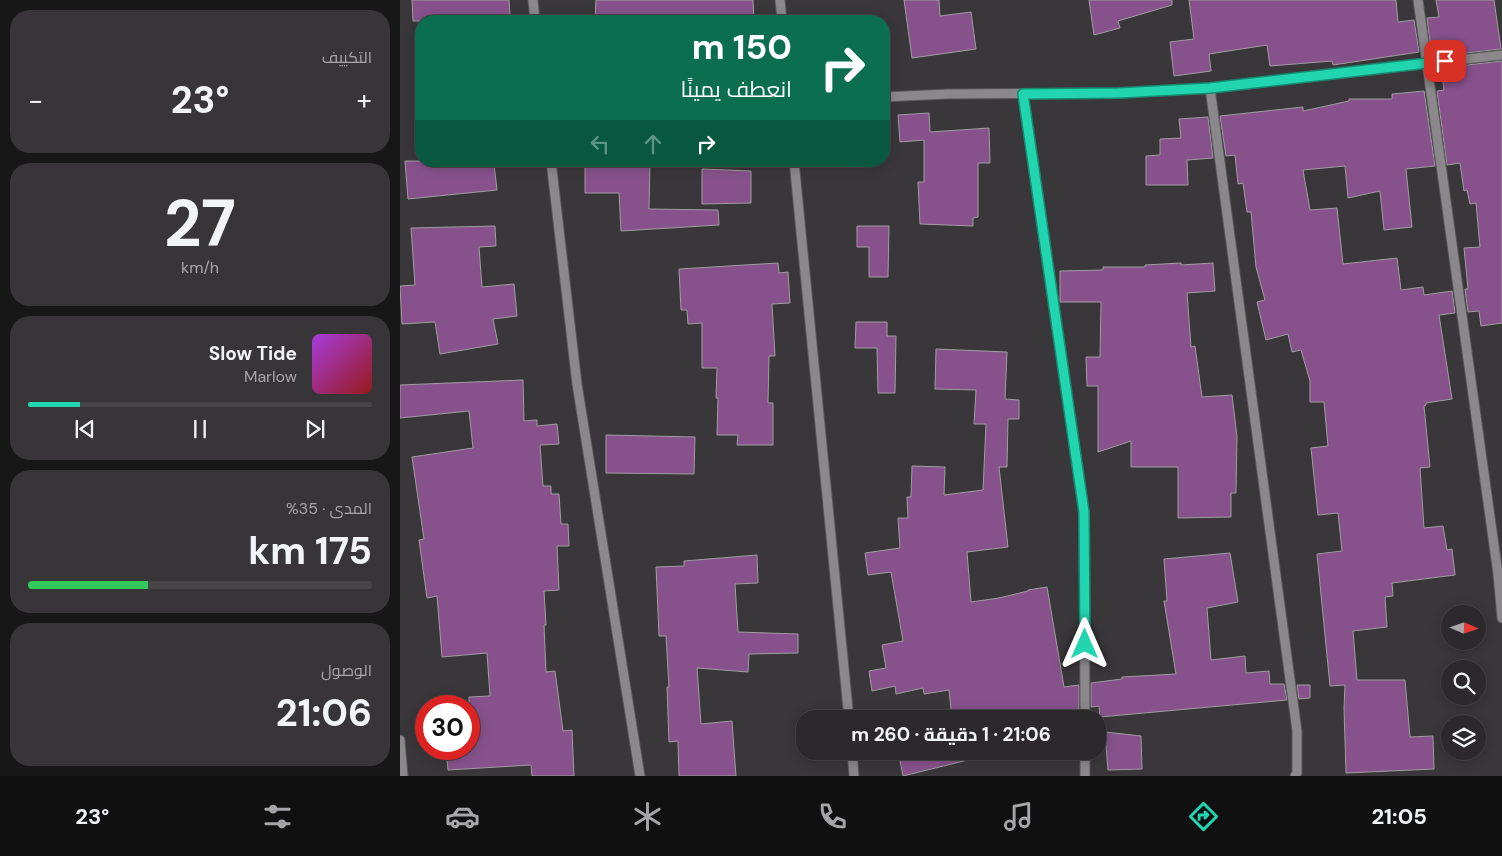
<!DOCTYPE html>
<html lang="ar">
<head>
<meta charset="utf-8">
<style>
	:root { --surface:#2b292b; --page:#373537; --text:#f1f3f6; --muted:#a6a6a9; --line:#474547; --accent:#20d5b0 }
	body { margin:0; font-family:"DM Sans",Cairo,sans-serif; background:var(--page); color:var(--text); direction:rtl; height:100vh; display:flex; flex-direction:column; font-size:19px; white-space:nowrap }
	* { box-sizing:border-box; margin:0 }
	p { font-size:16px; color:var(--muted) }
	.icon { flex:none; width:28px; height:28px; fill:none; stroke:currentColor; stroke-width:2; stroke-linecap:round; stroke-linejoin:round }
	.map { position:relative; flex:1; overflow:hidden; direction:ltr }
	.side { display:flex; flex-direction:column; gap:10px; padding:10px; background:#181718; width:400px }
	.side>* { flex:none }
	.guide { position:absolute; left:15px; top:15px; width:475px; height:152px; border-radius:20px; box-shadow:0 2px 12px #0003,0 0 0 1px var(--line); direction:rtl; background:#0b6e4f; color:#fff; overflow:hidden }
	.needle { width:32px; rotate:92deg }
	.tools { position:absolute; left:1041px; top:605px; display:grid; gap:10px }
	.tools a { display:grid; place-items:center; width:45px; height:45px; border-radius:50%; background:var(--surface); box-shadow:0 2px 12px #0003,0 0 0 1px var(--line); font-size:25px }
	.speed { position:absolute; left:15px; top:695px; display:flex; gap:10px; font-size:25px; font-weight:700; text-align:center }
	.speed>* { display:grid; place-content:center; width:65px; height:65px; border-radius:50%; background:var(--surface); box-shadow:0 2px 12px #0003,0 0 0 1px var(--line); line-height:1 }
	.speed .limit { border:8px solid #d22; background:#fff; color:#111 }
	.pin { position:absolute; display:grid; place-items:center; width:42px; height:42px; color:#fff; margin:-21px; border-radius:10px; box-shadow:0 2px 8px #0006 }
	.me { position:absolute; width:55px; margin:-28px; rotate:0deg; stroke-linejoin:round; filter:drop-shadow(0 0 4px #0008) }
	.turn { display:flex; align-items:center; gap:18px; height:105px; padding:0 15px; font-size:22px }
	.turn .icon { width:65px; height:65px; stroke-width:2.5 }
	.turn b { display:block; font-size:35px; line-height:42px }
	.lanes { display:flex; align-items:center; height:48px; padding:0 15px; background:#0003; justify-content:center; gap:25px; direction:ltr }
	.lanes .off { opacity:.35 }
	.big { font-size:38px; font-weight:700; line-height:1.1 }
	.side .tile { flex:1; display:flex; flex-direction:column; justify-content:center; gap:8px; min-width:0; padding:0 18px; border-radius:20px; background:var(--page) }
	.side .dial { align-items:center; gap:0 }
	.dial b { font-size:65px; line-height:1 }
	.song { display:flex; align-items:center; gap:15px }
	.cover { width:60px; height:60px; border-radius:8px; background:linear-gradient(135deg,hsl(280 70% 55%),hsl(0 70% 35%)) }
	.played { height:5px; border-radius:2px; background:linear-gradient(90deg,var(--accent) 15%,var(--line) 15%) }
	.keys { display:flex; justify-content:space-around; direction:ltr }
	.heat { display:flex; justify-content:space-between; align-items:center; font-size:28px; direction:ltr }
	.charge { height:8px; border-radius:4px; background:linear-gradient(90deg,#34c759 35%,var(--line) 0) }
	.trip { position:absolute; left:396px; top:710px; width:310px; height:50px; border-radius:20px; background:var(--surface); box-shadow:0 2px 12px #0003,0 0 0 1px var(--line); font-weight:700; line-height:50px; text-align:center; direction:rtl }
	.dock { display:flex; height:80px; justify-content:space-around; align-items:center; background:#111011; color:var(--muted) }
	.dock .icon { width:35px; height:35px }
	.dock .on { color:var(--accent) }
	.dock b { font-size:22px; color:var(--text) }
	main { display:flex; flex:1; min-height:0 }
	.map>svg:first-child { display:block }
	.building { fill:#87528c; stroke:#9f9d9f }
	.lines { fill:none; stroke-linecap:round; stroke-linejoin:round }
	.minor-casing { stroke:#585658; stroke-width:11 }
	.minor { stroke:#8a888a; stroke-width:9 }
	.route-casing { stroke:#158a72; stroke-width:12 }
	.route { stroke:#20d5b0; stroke-width:9 }
</style>
</head>
<body>
<main>
<div class="map">
<svg width="1102" height="776" viewBox="0 0 1102 776">
	<rect width="100%" height="100%" fill="#393739"/>
	<path class="building" d="M 12,0 L 109,0 L 110,15 L 36,21 L 13,21 Z
		M 196,0 L 353,0 L 354,21 L 239,21 L 195,19 Z
		M 504,0 L 539,0 L 540,16 L 571,12 L 576,49 L 512,58 Z
		M 689,0 L 772,0 L 772,5 L 718,21 L 720,28 L 694,35 Z
		M 789,0 L 996,0 L 998,22 L 1014,20 L 1019,52 L 933,65 L 932,61 L 870,66 L 867,45 L 809,54 L 811,71 L 774,76 L 770,42 L 794,39 Z
		M 1036,0 L 1094,0 L 1101,49 L 1040,56 L 1039,49 L 1031,50 L 1027,18 L 1039,17 Z
		M 1102,61 L 1102,323 L 1081,326 L 1079,311 L 1068,312 L 1065,289 L 1068,289 L 1064,248 L 1080,247 L 1076,203 L 1070,204 L 1067,190 L 1064,191 L 1060,163 L 1047,165 L 1037,91 L 1044,90 L 1041,68 Z
		M 1024,91 L 1035,166 L 1006,169 L 1012,227 L 984,230 L 980,191 L 948,198 L 945,166 L 903,170 L 910,210 L 937,208 L 943,264 L 997,258 L 1001,290 L 1023,287 L 1024,295 L 1052,291 L 1055,313 L 1039,315 L 1052,399 L 1026,403 L 1026,405 L 1024,406 L 1030,467 L 1020,468 L 1024,528 L 1043,526 L 1047,550 L 1052,549 L 1055,575 L 992,583 L 993,596 L 985,597 L 987,627 L 953,631 L 957,680 L 1005,680 L 1010,737 L 1033,736 L 1034,769 L 946,773 L 944,708 L 945,685 L 930,686 L 917,554 L 942,551 L 938,513 L 918,515 L 911,448 L 928,446 L 924,402 L 910,402 L 910,381 L 901,350 L 892,352 L 888,334 L 866,340 L 857,302 L 865,300 L 856,267 L 851,212 L 847,212 L 843,183 L 838,184 L 835,155 L 826,156 L 820,116 L 903,107 L 903,111 L 949,101 L 949,99 L 992,99 L 992,94 Z
		M 529,113 L 530,132 L 589,128 L 590,163 L 578,163 L 578,217 L 573,218 L 573,226 L 520,224 L 518,182 L 524,182 L 524,140 L 500,142 L 498,115 Z
		M 808,117 L 813,158 L 787,160 L 788,185 L 746,185 L 746,156 L 760,155 L 760,139 L 781,138 L 779,119 Z
		M 5,161 L 70,161 L 71,166 L 94,164 L 97,190 L 8,199 Z
		M 185,161 L 250,161 L 249,209 L 318,210 L 319,225 L 221,231 L 219,193 L 185,193 Z
		M 302,169 L 351,171 L 351,203 L 302,204 Z
		M 95,226 L 96,246 L 79,247 L 82,287 L 114,284 L 117,316 L 93,319 L 98,344 L 40,354 L 35,322 L 2,324 L 0,286 L 15,285 L 11,228 Z
		M 457,226 L 489,226 L 488,277 L 469,277 L 469,247 L 457,247 Z
		M 378,263 L 379,273 L 388,272 L 390,303 L 372,304 L 375,356 L 369,356 L 368,403 L 373,403 L 373,445 L 337,445 L 338,435 L 317,435 L 318,398 L 316,398 L 317,368 L 302,368 L 302,323 L 288,324 L 287,310 L 281,310 L 279,269 Z
		M 781,263 L 781,265 L 813,263 L 815,291 L 787,293 L 791,347 L 795,346 L 802,397 L 832,395 L 837,437 L 836,493 L 831,493 L 831,517 L 778,518 L 778,467 L 731,467 L 731,441 L 698,452 L 698,386 L 687,386 L 686,357 L 700,357 L 701,302 L 660,302 L 660,271 L 703,270 L 703,267 L 745,267 L 745,265 Z
		M 456,322 L 487,322 L 487,336 L 496,336 L 495,393 L 478,393 L 477,348 L 455,348 Z
		M 536,349 L 607,352 L 605,399 L 619,400 L 619,419 L 608,419 L 607,467 L 599,467 L 608,547 L 567,552 L 571,602 L 599,598 L 628,591 L 628,590 L 647,587 L 664,687 L 679,685 L 679,709 L 624,719 L 552,719 L 549,690 L 524,694 L 523,688 L 496,694 L 495,686 L 472,691 L 469,671 L 486,668 L 482,645 L 503,641 L 491,572 L 468,575 L 465,553 L 500,548 L 498,518 L 508,518 L 507,497 L 511,497 L 512,466 L 545,467 L 544,495 L 583,490 L 586,424 L 574,424 L 576,390 L 535,389 Z
		M 123,380 L 124,421 L 137,420 L 137,426 L 157,424 L 159,444 L 140,445 L 143,486 L 151,486 L 151,494 L 159,494 L 161,524 L 168,524 L 169,546 L 157,546 L 159,590 L 144,591 L 146,625 L 144,625 L 146,672 L 155,671 L 163,731 L 172,730 L 174,776 L 132,776 L 131,765 L 48,770 L 46,749 L 69,749 L 69,697 L 90,696 L 87,653 L 42,657 L 37,596 L 27,598 L 19,540 L 24,539 L 12,457 L 73,448 L 69,411 L 0,418 L 0,385 Z
		M 206,435 L 295,437 L 294,474 L 206,473 Z
		M 830,553 L 838,602 L 807,608 L 811,660 L 845,656 L 846,673 L 869,671 L 870,684 L 884,684 L 887,700 L 700,717 L 699,706 L 691,707 L 691,683 L 722,679 L 722,677 L 776,674 L 764,601 L 767,601 L 764,559 Z
		M 357,555 L 358,583 L 335,584 L 338,632 L 398,634 L 398,653 L 349,654 L 348,672 L 297,668 L 301,724 L 332,721 L 336,776 L 279,776 L 278,741 L 269,742 L 267,687 L 269,687 L 266,636 L 259,636 L 256,567 L 284,566 L 284,561 Z
		M 897,685 L 910,685 L 910,698 L 899,699 Z
		M 705,732 L 741,736 L 742,769 L 708,770 Z
		M 498,751 L 571,751 L 572,759 L 503,776 Z"/>
	<g class="lines">
		<g class="minor-casing">
			<path id="minor" d="M 133,0 L 135,21
				M 380,0 L 382,21
				M 1018,0 L 1098,574 L 1102,618
				M 810,88 L 897,731 L 897,773 L 895,776
				M 623,94 L 684,512 L 685,719
				M 484,97 L 548,94 L 719,93 L 810,88 L 1102,55
				M 151,161 L 177,384 L 240,776
				M 394,161 L 449,719
				M 0,740 L 3,776
				M 452,751 L 454,776
				M 685,751 L 685,776"/>
		</g>
		<use href="#minor" class="minor"/>
	</g>
	<g class="lines">
		<g class="route-casing">
			<path id="route" d="M 685,644 L 684,512 L 623,94 L 719,93 L 810,88 L 1045,61"/>
		</g>
		<use href="#route" class="route"/>
	</g>
</svg>
<div class="tools">
<a><svg class="needle" viewBox="-14 -14 28 28"><path d="M0-13l5 13h-10z" fill="#e53935"/><path d="M0 13l5-13h-10z" fill="#a6a6a9"/></svg></a>
<a><svg class="icon" aria-label="search" viewBox="0 0 24 24"><circle cx="10" cy="10" r="6"/><path d="M15 15l6 6"/></svg></a>
<a><svg class="icon" aria-label="layers" viewBox="0 0 24 24"><path d="M12 4l9 5-9 5-9-5zM3 14l9 5 9-5"/></svg></a>
</div>
<div class="speed"><div class="limit">30</div></div>
<div class="pin" style="left:1045px;top:61px;background:#d93025"><svg class="icon" aria-label="arrive" viewBox="0 0 24 24"><path d="M6 21V4h12l-3 4 3 4H6"/></svg></div>
<svg class="me" style="left:685px;top:644px" viewBox="-20 -20 40 40"><path d="M0-17L14 15 0 8-14 15z" fill="#20d5b0" stroke="#fff" stroke-width="4"/></svg>
<div class="trip">21:06 · 1 دقيقة · 260 m</div>
<div class="guide">
<div class="turn"><svg class="icon" aria-label="right" viewBox="0 0 24 24"><path d="M7 20v-9h11M14 6l5 5-5 5"/></svg><div><b>150 m</b>انعطف يمينًا</div></div>
<div class="lanes"><svg class="icon off" aria-label="left" viewBox="0 0 24 24"><path d="M17 20v-9H6M10 6l-5 5 5 5"/></svg><svg class="icon off" aria-label="ahead" viewBox="0 0 24 24"><path d="M12 20V5M6 11l6-6 6 6"/></svg><svg class="icon" aria-label="right" viewBox="0 0 24 24"><path d="M7 20v-9h11M14 6l5 5-5 5"/></svg></div>
</div>
</div>
<section class="side">
<div class="tile"><p>التكييف</p>
<div class="heat"><a>−</a><b class="big">23°</b><a>+</a></div>
</div>
<div class="tile dial"><b>27</b><p>km/h</p></div>
<div class="tile">
<div class="song"><i class="cover"></i><div><b>Slow Tide</b><p>Marlow</p></div></div>
<div class="played"></div>
<div class="keys"><svg class="icon" aria-label="previous" viewBox="0 0 24 24"><path d="M18 5L8 12l10 7zM5 5v14"/></svg><svg class="icon" aria-label="pause" viewBox="0 0 24 24"><path d="M8 5v14M16 5v14"/></svg><svg class="icon" aria-label="next" viewBox="0 0 24 24"><path d="M6 5l10 7-10 7zM19 5v14"/></svg></div>
</div>
<div class="tile"><p>المدى · 35%</p><b class="big">175 km</b><div class="charge"></div></div>
<div class="tile"><p>الوصول</p><b class="big">21:06</b></div>
</section>
</main>
<nav class="dock">
<b>21:05</b>
<svg class="icon on" aria-label="directions" viewBox="0 0 24 24"><path d="M12 3l9 9-9 9-9-9zM9 14v-3h6M13 9l2 2-2 2"/></svg>
<svg class="icon" aria-label="music" viewBox="0 0 24 24"><path d="M9 18V5l10-2v13"/><circle cx="6" cy="18" r="3"/><circle cx="16" cy="16" r="3"/></svg>
<svg class="icon" aria-label="phone" viewBox="0 0 24 24"><path d="M5 4h4l2 5-3 2q2 4 5 5l2-3 5 2v4C11 20 4 13 5 4z"/></svg>
<svg class="icon" aria-label="climate" viewBox="0 0 24 24"><path d="M12 3v18M4 7l16 10M4 17L20 7"/></svg>
<svg class="icon" aria-label="car" viewBox="0 0 24 24"><path d="M5 17H2v-5l4-1 3-4h7l3 4 3 1v5h-3M9 17h6M6 11h13"/><circle cx="7" cy="17" r="2"/><circle cx="17" cy="17" r="2"/></svg>
<svg class="icon" aria-label="filters" viewBox="0 0 24 24"><path d="M4 7h16M4 17h16"/><circle cx="9" cy="7" r="2"/><circle cx="15" cy="17" r="2"/></svg>
<b>23°</b>
</nav>
</body>
</html>
